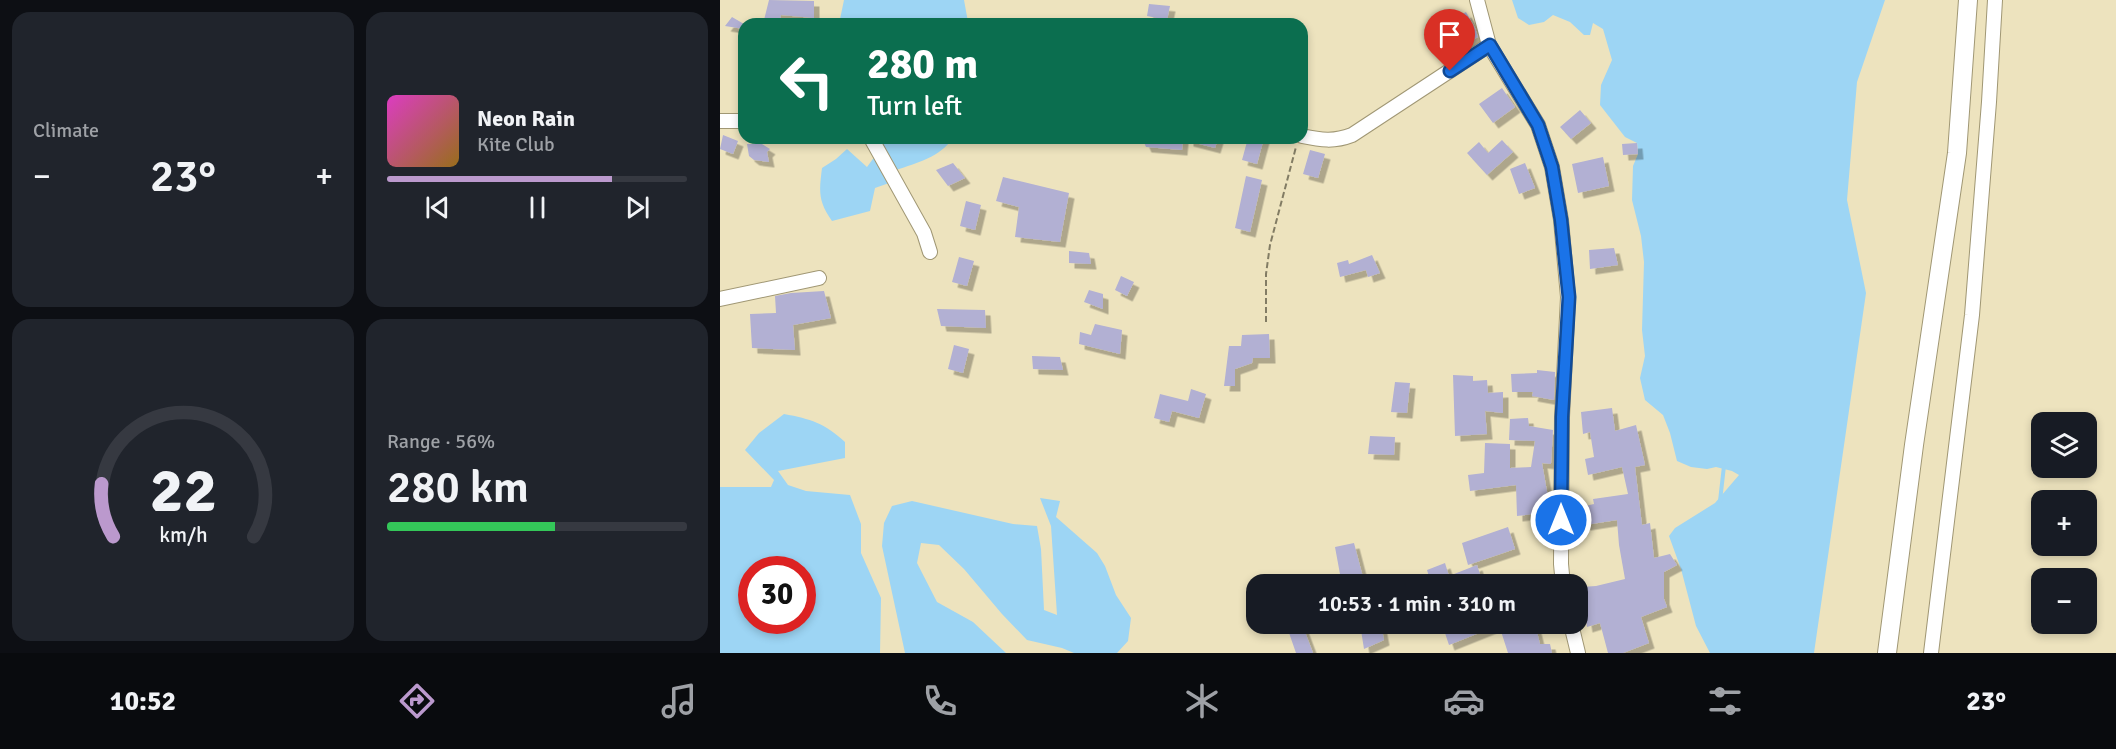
<!DOCTYPE html>
<html lang="en">
<head>
<meta charset="utf-8">
<style>
	:root { --surface:#171b24; --page:#20242c; --text:#f1f3f6; --muted:#9ea1a6; --line:#363941; --accent:#bb99cd }
	body { margin:0; font-family:Signika,sans-serif; background:var(--page); color:var(--text); height:100vh; display:flex; flex-direction:column; font-size:22px; white-space:nowrap }
	* { box-sizing:border-box; margin:0 }
	p { font-size:20px; color:var(--muted) }
	.icon { flex:none; width:33px; height:33px; fill:none; stroke:currentColor; stroke-width:2; stroke-linecap:round; stroke-linejoin:round }
	.map { position:relative; flex:1; overflow:hidden }
	.panel { display:flex; flex-direction:column; gap:12px; padding:12px; background:#0d0f14; width:720px }
	.panel>* { flex:none }
	.hud { position:absolute; left:18px; top:18px; width:570px; height:126px; border-radius:18px; box-shadow:0 3px 9px #0003; background:#0b6e4f; color:#fff; overflow:hidden }
	.buttons { position:absolute; left:1311px; top:412px; display:grid; gap:12px }
	.buttons a { display:grid; place-items:center; width:66px; height:66px; border-radius:12px; background:var(--surface); box-shadow:0 3px 9px #0003; font-size:30px }
	.speed { position:absolute; left:18px; top:556px; display:flex; gap:12px; font-size:30px; font-weight:700; text-align:center }
	.speed>* { display:grid; place-content:center; width:78px; height:78px; border-radius:50%; background:var(--surface); box-shadow:0 3px 9px #0003; line-height:1 }
	.speed .limit { border:9px solid #d22; background:#fff; color:#111 }
	.pin { position:absolute; display:grid; place-items:center; width:51px; height:51px; color:#fff; margin:-62px -26px; border-radius:50% 50% 50% 0; rotate:-45deg; box-shadow:0 0 6px #0007 }
	.pin .icon { rotate:45deg }
	.me { position:absolute; width:66px; margin:-33px; rotate:0deg; stroke-linejoin:round; filter:drop-shadow(0 0 4px #0008) }
	.turn { display:flex; align-items:center; gap:21px; height:126px; padding:0 30px; font-size:27px }
	.turn .icon { width:78px; height:78px; stroke-width:2.5 }
	.turn b { display:block; font-size:42px; line-height:51px }
	.big { font-size:45px; font-weight:600; line-height:1.1 }
	.panel .widget { flex:1; display:flex; flex-direction:column; justify-content:center; gap:9px; min-width:0; padding:0 21px; border-radius:18px; background:var(--page) }
	.panel .dial { align-items:center; gap:0 }
	.dial svg { height:156px; overflow:visible; fill:none; stroke:var(--line); stroke-width:7; stroke-linecap:round; text-anchor:middle }
	.dial text { fill:var(--text); stroke:none }
	.song { display:flex; align-items:center; gap:18px }
	.cover { width:72px; height:72px; border-radius:9px; background:linear-gradient(135deg,hsl(310 70% 55%),hsl(40 70% 35%)) }
	.played { height:6px; border-radius:3px; background:linear-gradient(90deg,var(--accent) 75%,var(--line) 75%) }
	.keys { display:flex; justify-content:space-around; direction:ltr }
	.heat { display:flex; justify-content:space-between; align-items:center; font-size:33px; direction:ltr }
	.charge { height:9px; border-radius:4px; background:linear-gradient(90deg,#34c759 56%,var(--line) 0) }
	.panel .tiles { flex:1; display:grid; gap:12px; grid-template-columns:repeat(2,1fr) }
	.trip { position:absolute; left:526px; top:574px; width:342px; height:60px; border-radius:18px; background:var(--surface); box-shadow:0 3px 9px #0003; font-weight:600; line-height:60px; text-align:center }
	.menu { display:flex; height:96px; justify-content:space-around; align-items:center; background:#090b0e; color:var(--muted) }
	.menu .icon { width:42px; height:42px }
	.menu .on { color:var(--accent) }
	.menu b { font-size:27px; color:var(--text) }
	main { display:flex; flex:1; min-height:0 }
	.map>svg:first-child { display:block }
	.water { fill:#9dd5f4; fill-rule:evenodd }
	.lines { fill:none; stroke-linecap:round; stroke-linejoin:round }
	.stream { stroke:#9dd5f4; stroke-width:4 }
	.building { fill:#b2b0d3; filter:url(#shadow) }
	.minor-casing { stroke:#a09774; stroke-width:16 }
	.tertiary-casing { stroke:#a09774; stroke-width:20 }
	.path { stroke:#827c64; stroke-width:2; stroke-dasharray:6 3; stroke-linecap:butt }
	.minor { stroke:#fff; stroke-width:14 }
	.tertiary { stroke:#fff; stroke-width:18 }
	.route-casing { stroke:#114b97; stroke-width:15 }
	.route { stroke:#1a73e8; stroke-width:10 }
</style>
</head>
<body>
<main>
<section class="panel">
<div class="tiles">
<div class="widget"><p>Climate</p>
<div class="heat"><a>−</a><b class="big">23°</b><a>+</a></div>
</div>
<div class="widget">
<div class="song"><i class="cover"></i><div><b>Neon Rain</b><p>Kite Club</p></div></div>
<div class="played"></div>
<div class="keys"><svg class="icon" aria-label="previous" viewBox="0 0 24 24"><path d="M18 5L8 12l10 7zM5 5v14"/></svg><svg class="icon" aria-label="pause" viewBox="0 0 24 24"><path d="M8 5v14M16 5v14"/></svg><svg class="icon" aria-label="next" viewBox="0 0 24 24"><path d="M6 5l10 7-10 7zM19 5v14"/></svg></div>
</div>
<div class="widget dial"><svg viewBox="0 0 100 80">
<path d="M14 69A42 42 0 1 1 86 69"/>
<path d="M14 69A42 42 0 0 1 8 42" stroke="#bb99cd"/>
<text x="50" y="56" font-size="32" font-weight="700">22</text>
<text x="50" y="72" font-size="11">km/h</text>
</svg></div>
<div class="widget"><p>Range · 56%</p><b class="big">280 km</b><div class="charge"></div></div>
</div>
</section>
<div class="map">
<svg width="1396" height="653" viewBox="0 0 1396 653">
	<defs>
		<filter id="shadow"><feDropShadow dx="5.5" dy="5.5" stdDeviation="0" flood-color="#0004"/></filter>
	</defs>
	<rect width="100%" height="100%" fill="#ede3be"/>
	<path class="water" d="M 124,0 L 244,0 L 248,22 L 247,24 L 119,24 Z
		M 792,0 L 1165,0 L 1137,82 L 1127,200 L 1146,293 L 1094,653 L 990,653 L 976,626 L 961,569 L 949,536 L 955,528 L 995,503 L 1019,475 L 1012,471 L 996,467 L 987,469 L 971,467 L 957,461 L 950,433 L 943,415 L 925,400 L 920,378 L 925,356 L 922,330 L 924,262 L 921,236 L 912,200 L 913,166 L 918,154 L 917,143 L 905,137 L 880,105 L 881,85 L 892,60 L 883,29 L 873,23 L 870,35 L 864,35 L 850,22 L 833,15 L 824,22 L 809,25 L 798,18 Z
		M 153,138 L 233,138 C 220,157 197,163 176,170 L 172,182 L 155,188 L 150,211 L 112,221 C 98,201 99,192 102,168 L 116,159 L 127,149 L 147,167 L 158,152 Z
		M 64,414 C 91,419 104,423 125,442 L 125,458 L 58,471 L 68,485 L 86,491 L 130,495 L 141,524 L 141,553 L 161,598 L 160,653 L 0,653 L 0,487 L 51,487 L 54,480 L 25,450 L 39,433 ZM 32,570 L 82,570 L 82,621 L 32,621 Z
		M 320,498 L 340,501 L 336,517 L 377,553 L 385,566 L 396,595 L 411,618 L 408,641 L 397,653 L 354,653 L 342,648 L 307,640 L 282,614 L 244,569 L 219,545 L 201,543 L 197,563 L 217,602 L 253,622 L 286,653 L 185,653 L 162,546 L 164,523 L 172,506 L 192,501 L 293,524 L 317,526 L 321,549 L 324,610 L 337,615 L 331,526 Z"/>
	<g class="lines">
		<path class="stream" d="M 1000,501 L 1004,466"/>
	</g>
	<path class="building" d="M 49,0 L 94,1 L 94,18 L 61,15 L 59,24 L 43,24 Z
		M 429,4 L 450,6 L 447,20 L 427,16 Z
		M 746,12 L 755,28 L 758,37 L 738,48 L 724,24 Z
		M 12,17 L 24,24 L 24,29 L 5,26 Z
		M 782,88 L 795,107 L 773,123 L 759,104 Z
		M 860,110 L 871,123 L 851,139 L 840,127 Z
		M 3,135 L 18,141 L 13,154 L 0,149 Z
		M 422,138 L 463,138 L 462,150 L 426,147 Z
		M 468,138 L 498,138 L 495,148 L 468,141 Z
		M 528,138 L 544,138 L 537,164 L 522,160 Z
		M 782,140 L 793,152 L 767,175 L 747,153 L 759,142 L 768,153 Z
		M 917,143 L 918,154 L 903,155 L 902,144 Z
		M 27,144 L 42,144 L 50,149 L 47,152 L 49,162 L 34,160 L 29,156 Z
		M 590,150 L 605,154 L 598,178 L 583,174 Z
		M 883,157 L 889,186 L 858,193 L 852,164 Z
		M 233,163 L 245,178 L 228,186 L 216,170 Z
		M 805,163 L 815,188 L 799,194 L 790,169 Z
		M 526,176 L 542,180 L 530,232 L 515,228 Z
		M 283,177 L 349,193 L 340,242 L 295,237 L 299,207 L 276,201 Z
		M 246,201 L 261,205 L 255,230 L 240,226 Z
		M 894,248 L 898,265 L 870,269 L 869,250 Z
		M 349,251 L 369,253 L 371,264 L 349,263 Z
		M 652,255 L 660,273 L 648,277 L 646,270 L 620,277 L 617,263 L 628,260 L 629,264 Z
		M 239,257 L 254,261 L 247,286 L 232,282 Z
		M 401,276 L 414,282 L 407,296 L 395,290 Z
		M 369,290 L 383,294 L 383,309 L 364,302 Z
		M 104,291 L 111,318 L 73,325 L 75,350 L 32,348 L 30,314 L 56,313 L 55,296 L 71,293 Z
		M 217,309 L 265,310 L 266,328 L 221,326 Z
		M 375,324 L 402,330 L 400,354 L 359,344 L 360,332 L 371,335 Z
		M 549,334 L 550,358 L 533,358 L 532,363 L 515,369 L 515,386 L 504,386 L 509,346 L 521,346 L 522,335 Z
		M 234,345 L 249,349 L 243,373 L 228,369 Z
		M 312,356 L 340,357 L 343,370 L 313,369 Z
		M 817,370 L 835,372 L 834,400 L 812,396 L 813,392 L 792,392 L 791,374 L 817,373 Z
		M 733,375 L 753,376 L 753,381 L 767,380 L 768,393 L 783,392 L 783,413 L 765,411 L 767,434 L 735,436 Z
		M 675,382 L 690,383 L 687,413 L 671,412 Z
		M 471,389 L 486,394 L 479,418 L 452,411 L 449,422 L 434,418 L 440,394 L 468,401 Z
		M 892,408 L 895,431 L 916,425 L 925,465 L 915,467 L 922,525 L 930,523 L 934,558 L 950,554 L 957,565 L 944,572 L 944,599 L 947,607 L 921,617 L 929,643 L 903,653 L 888,653 L 880,623 L 867,627 L 861,587 L 876,586 L 905,579 L 899,545 L 897,520 L 865,525 L 865,506 L 874,504 L 873,499 L 908,494 L 902,467 L 868,475 L 865,459 L 874,457 L 870,432 L 863,434 L 861,412 Z
		M 808,418 L 809,426 L 833,430 L 831,464 L 822,463 L 828,497 L 832,497 L 832,509 L 830,509 L 830,512 L 797,516 L 796,485 L 750,491 L 748,475 L 764,473 L 765,443 L 790,444 L 790,468 L 811,467 L 815,441 L 789,440 L 790,419 Z
		M 650,436 L 675,437 L 674,455 L 648,454 Z
		M 788,527 L 795,549 L 748,565 L 742,543 Z
		M 634,543 L 645,585 L 622,585 L 615,547 Z
		M 725,563 L 729,576 L 757,565 L 763,583 L 758,585 L 708,585 L 711,583 L 707,570 Z
		M 582,624 L 593,653 L 576,653 L 568,630 Z
		M 640,624 L 661,624 L 664,640 L 644,649 Z
		M 722,624 L 815,624 L 820,644 L 830,644 L 832,653 L 788,653 L 779,625 L 729,645 Z"/>
	<g class="lines">
		<g class="minor-casing">
			<path id="minor" d="M 757,0 L 769,45 L 818,125 L 832,167 L 841,220 L 848,297 L 842,417 L 841,564 L 843,585
				M 0,121 L 24,121
				M 582,136 C 601,140 614,142 632,135 L 769,45
				M 151,138 L 204,233 L 210,252
				M 0,299 L 99,278
				M 851,624 L 858,653
				M 1211,653 L 1252,315 L 1269,102 L 1275,0"/>
		</g>
		<g class="tertiary-casing">
			<path id="tertiary" d="M 1167,653 L 1194,445 L 1237,153 L 1248,0"/>
		</g>
		<path class="path" d="M 546,322 L 546,274 L 550,245 L 576,147"/>
		<use href="#minor" class="minor"/>
		<use href="#tertiary" class="tertiary"/>
	</g>
	<g class="lines">
		<g class="route-casing">
			<path id="route" d="M 730,71 L 770,45 L 818,125 L 832,167 L 841,220 L 849,297 L 842,417 L 841,520"/>
		</g>
		<use href="#route" class="route"/>
	</g>
</svg>
<div class="buttons">
<a><svg class="icon" aria-label="layers" viewBox="0 0 24 24"><path d="M12 4l9 5-9 5-9-5zM3 14l9 5 9-5"/></svg></a>
<a>+</a>
<a>−</a>
</div>
<div class="speed"><div class="limit">30</div></div>
<div class="pin" style="left:730px;top:71px;background:#d93025"><svg class="icon" aria-label="arrive" viewBox="0 0 24 24"><path d="M6 21V4h12l-3 4 3 4H6"/></svg></div>
<svg class="me" style="left:841px;top:520px" viewBox="-20 -20 40 40"><circle r="17" fill="#1a73e8" stroke="#fff" stroke-width="3"/><path d="M0-11L8 9 0 5-8 9z" fill="#fff"/></svg>
<div class="trip">10:53 · 1 min · 310 m</div>
<div class="hud">
<div class="turn"><svg class="icon" aria-label="left" viewBox="0 0 24 24"><path d="M17 20v-9H6M10 6l-5 5 5 5"/></svg><div><b>280 m</b>Turn left</div></div>
</div>
</div>
</main>
<nav class="menu">
<b>10:52</b>
<svg class="icon on" aria-label="directions" viewBox="0 0 24 24"><path d="M12 3l9 9-9 9-9-9zM9 14v-3h6M13 9l2 2-2 2"/></svg>
<svg class="icon" aria-label="music" viewBox="0 0 24 24"><path d="M9 18V5l10-2v13"/><circle cx="6" cy="18" r="3"/><circle cx="16" cy="16" r="3"/></svg>
<svg class="icon" aria-label="phone" viewBox="0 0 24 24"><path d="M5 4h4l2 5-3 2q2 4 5 5l2-3 5 2v4C11 20 4 13 5 4z"/></svg>
<svg class="icon" aria-label="climate" viewBox="0 0 24 24"><path d="M12 3v18M4 7l16 10M4 17L20 7"/></svg>
<svg class="icon" aria-label="car" viewBox="0 0 24 24"><path d="M5 17H2v-5l4-1 3-4h7l3 4 3 1v5h-3M9 17h6M6 11h13"/><circle cx="7" cy="17" r="2"/><circle cx="17" cy="17" r="2"/></svg>
<svg class="icon" aria-label="filters" viewBox="0 0 24 24"><path d="M4 7h16M4 17h16"/><circle cx="9" cy="7" r="2"/><circle cx="15" cy="17" r="2"/></svg>
<b>23°</b>
</nav>
</body>
</html>
